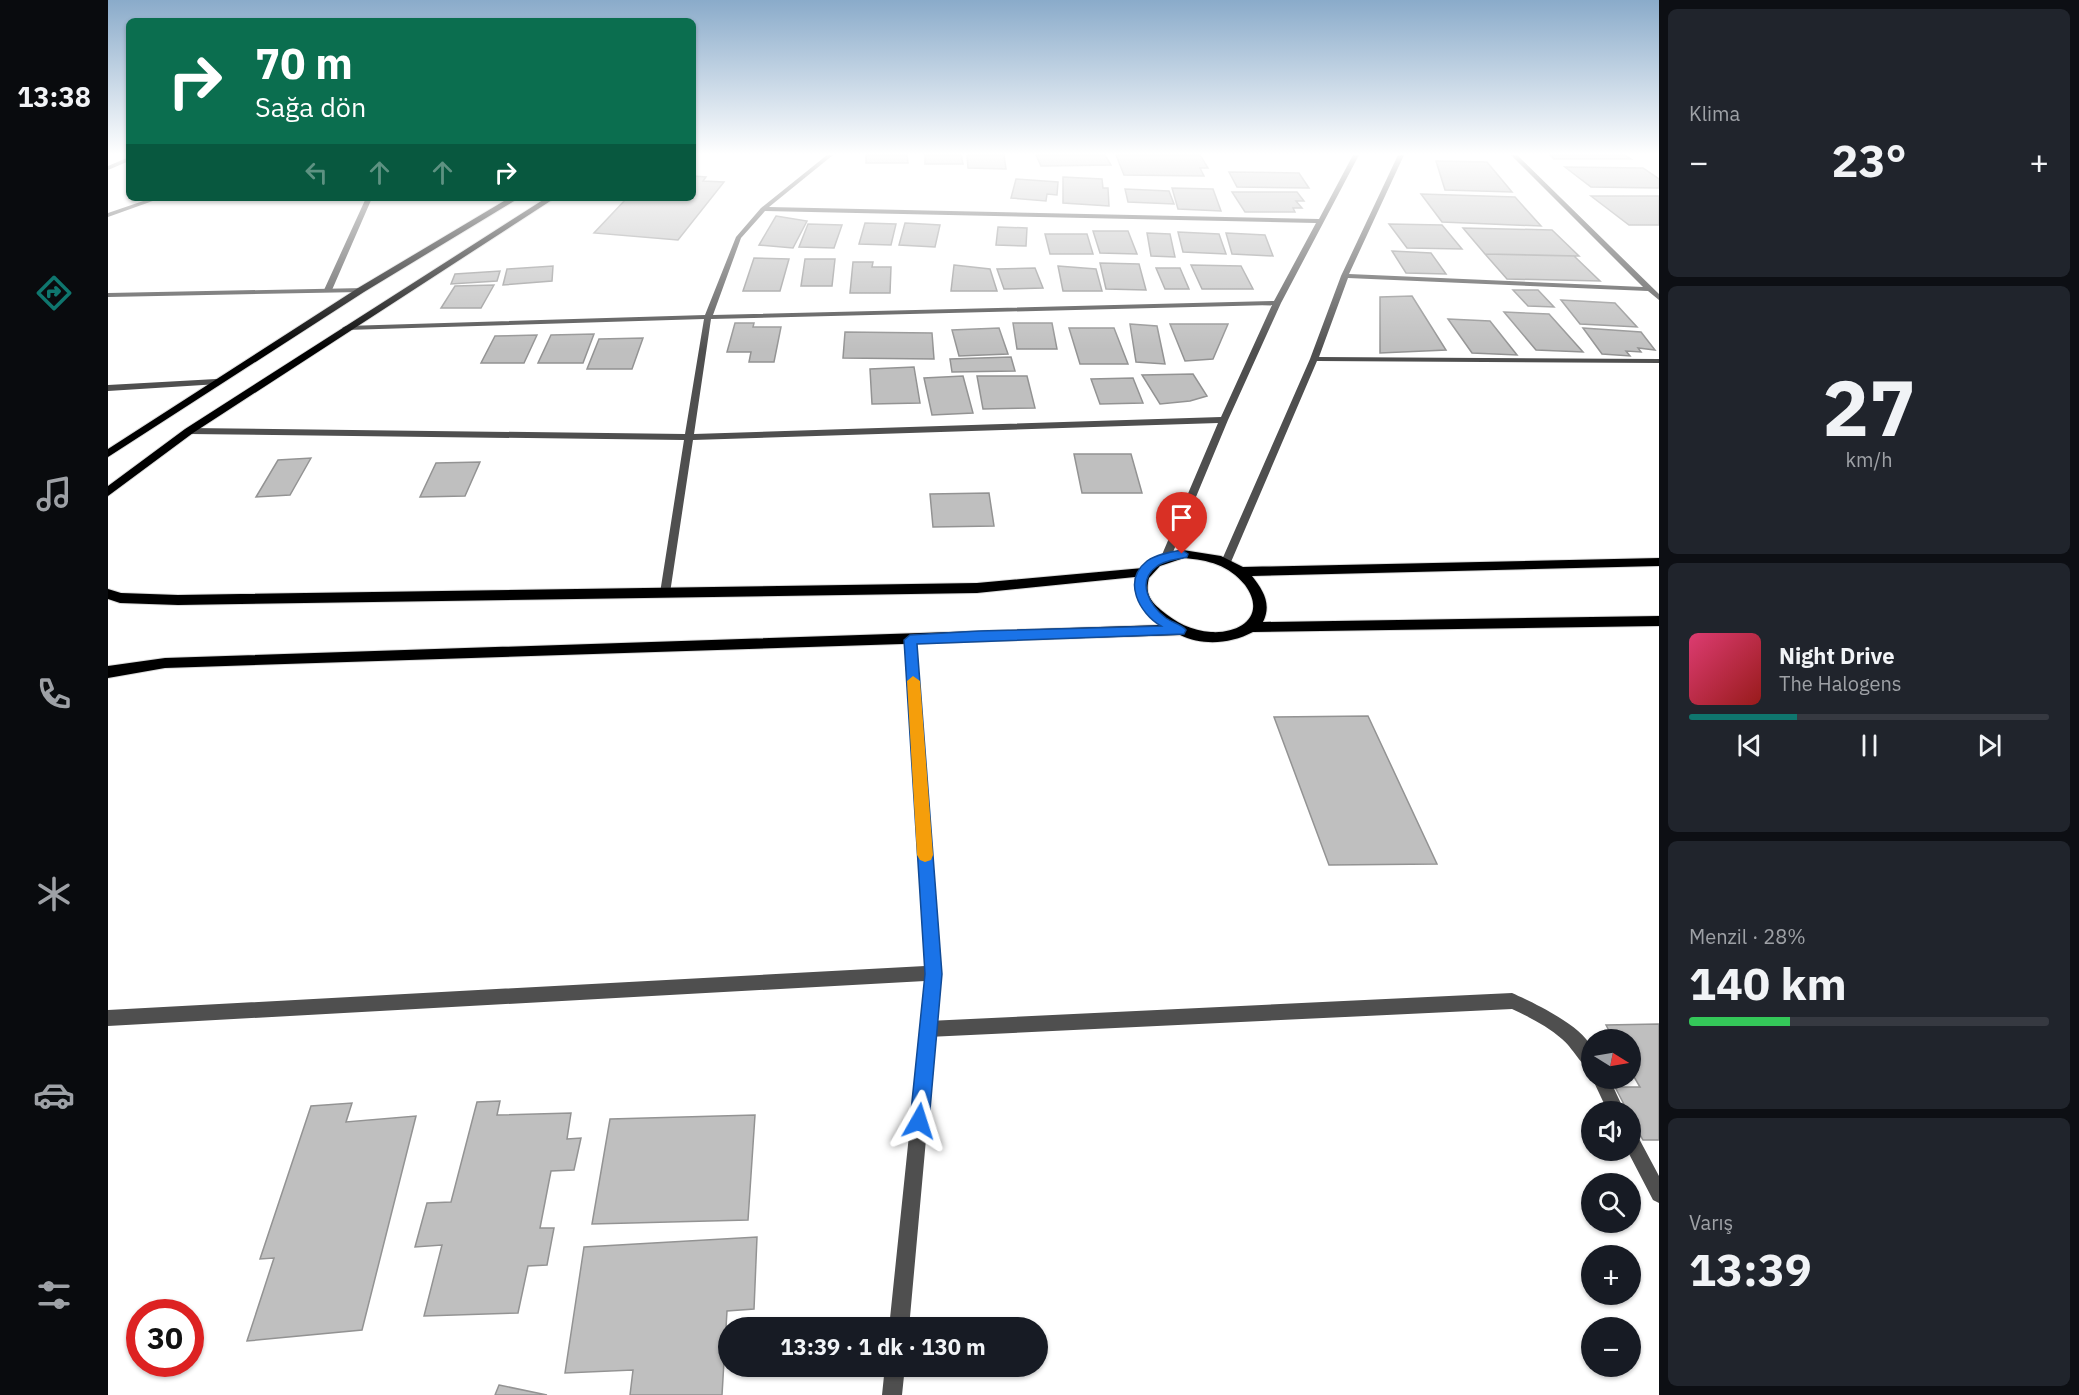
<!DOCTYPE html>
<html lang="tr">
<head>
<meta charset="utf-8">
<style>
	:root { --surface:#171b24; --page:#20242c; --text:#f1f3f6; --muted:#9ea1a6; --line:#363941; --accent:#0f766e }
	body { margin:0; font-family:"IBM Plex Sans",sans-serif; background:var(--page); color:var(--text); height:100vh; display:flex; flex-direction:column; font-size:22px; white-space:nowrap }
	* { box-sizing:border-box; margin:0 }
	p { font-size:20px; color:var(--muted) }
	.icon { flex:none; width:33px; height:33px; fill:none; stroke:currentColor; stroke-width:2; stroke-linecap:round; stroke-linejoin:round }
	.map { position:relative; flex:1; overflow:hidden }
	.sheet { display:flex; flex-direction:column; gap:9px; padding:9px; background:#0d0f14; width:420px }
	.sheet>* { flex:none }
	.top-card { position:absolute; left:18px; top:18px; width:570px; height:183px; border-radius:9px; box-shadow:0 2px 4px #0004; background:#0b6e4f; color:#fff; overflow:hidden }
	.needle { width:39px; rotate:101deg }
	.controls { position:absolute; left:1473px; top:1029px; display:grid; gap:12px }
	.controls a { display:grid; place-items:center; width:60px; height:60px; border-radius:50%; background:var(--surface); box-shadow:0 2px 4px #0004; font-size:30px }
	.speed { position:absolute; left:18px; top:1299px; display:flex; gap:12px; font-size:30px; font-weight:700; text-align:center }
	.speed>* { display:grid; place-content:center; width:78px; height:78px; border-radius:50%; background:var(--surface); box-shadow:0 2px 4px #0004; line-height:1 }
	.speed .limit { border:9px solid #d22; background:#fff; color:#111 }
	.pin { position:absolute; display:grid; place-items:center; width:51px; height:51px; color:#fff; margin:-62px -26px; border-radius:50% 50% 50% 0; rotate:-45deg; box-shadow:0 0 6px #0007 }
	.pin .icon { rotate:45deg }
	.me { position:absolute; width:66px; margin:-33px; rotate:6deg; stroke-linejoin:round; filter:drop-shadow(0 0 4px #0008) }
	.turn { display:flex; align-items:center; gap:21px; height:126px; padding:0 30px; font-size:27px }
	.turn .icon { width:78px; height:78px; stroke-width:2.5 }
	.turn b { display:block; font-size:42px; line-height:51px }
	.lanes { display:flex; align-items:center; height:57px; padding:0 30px; background:#0003; justify-content:center; gap:30px; direction:ltr }
	.lanes .off { opacity:.35 }
	.big { font-size:45px; font-weight:800; line-height:1.1 }
	.sheet .widget { flex:1; display:flex; flex-direction:column; justify-content:center; gap:9px; min-width:0; padding:0 21px; border-radius:9px; background:var(--page) }
	.sheet .dial { align-items:center; gap:0 }
	.dial b { font-size:78px; line-height:1 }
	.song { display:flex; align-items:center; gap:18px }
	.cover { width:72px; height:72px; border-radius:9px; background:linear-gradient(135deg,hsl(340 70% 55%),hsl(0 70% 35%)) }
	.played { height:6px; border-radius:3px; background:linear-gradient(90deg,var(--accent) 30%,var(--line) 30%) }
	.keys { display:flex; justify-content:space-around; direction:ltr }
	.heat { display:flex; justify-content:space-between; align-items:center; font-size:33px; direction:ltr }
	.charge { height:9px; border-radius:4px; background:linear-gradient(90deg,#34c759 28%,var(--line) 0) }
	.trip { position:absolute; left:610px; top:1317px; width:330px; height:60px; border-radius:30px; background:var(--surface); box-shadow:0 2px 4px #0004; font-weight:800; line-height:60px; text-align:center }
	main { display:flex; flex:1; min-height:0 }
	.tab-bar { display:flex; flex-direction:column; width:108px; justify-content:space-around; align-items:center; background:#090b0e; color:var(--muted) }
	.tab-bar .icon { width:42px; height:42px }
	.tab-bar .on { color:var(--accent) }
	.tab-bar b { font-size:27px; color:var(--text) }
	.map>svg:first-child { display:block }
	.building { fill:#bfbfbf; stroke:#939393; stroke-width:1.5 }
	.lines { fill:none; stroke-linecap:round; stroke-linejoin:round }
	.primary-casing { stroke:#dbdbdb; stroke-width:2 }
	.service { fill:#4f4f4f; fill-rule:evenodd }
	.minor { fill:#4f4f4f; fill-rule:evenodd }
	.primary { fill:#000; fill-rule:evenodd }
	.route { fill:#1a73e8; stroke:#114b97; stroke-width:1.5 }
	.slow { fill:#f59e0b }
</style>
</head>
<body>
<main>
<nav class="tab-bar">
<b>13:38</b>
<svg class="icon on" aria-label="directions" viewBox="0 0 24 24"><path d="M12 3l9 9-9 9-9-9zM9 14v-3h6M13 9l2 2-2 2"/></svg>
<svg class="icon" aria-label="music" viewBox="0 0 24 24"><path d="M9 18V5l10-2v13"/><circle cx="6" cy="18" r="3"/><circle cx="16" cy="16" r="3"/></svg>
<svg class="icon" aria-label="phone" viewBox="0 0 24 24"><path d="M5 4h4l2 5-3 2q2 4 5 5l2-3 5 2v4C11 20 4 13 5 4z"/></svg>
<svg class="icon" aria-label="climate" viewBox="0 0 24 24"><path d="M12 3v18M4 7l16 10M4 17L20 7"/></svg>
<svg class="icon" aria-label="car" viewBox="0 0 24 24"><path d="M5 17H2v-5l4-1 3-4h7l3 4 3 1v5h-3M9 17h6M6 11h13"/><circle cx="7" cy="17" r="2"/><circle cx="17" cy="17" r="2"/></svg>
<svg class="icon" aria-label="filters" viewBox="0 0 24 24"><path d="M4 7h16M4 17h16"/><circle cx="9" cy="7" r="2"/><circle cx="15" cy="17" r="2"/></svg>
</nav>
<div class="map">
<svg width="1551" height="1395" viewBox="0 0 1551 1395">
	<rect width="100%" height="100%" fill="#fff"/>
	<path class="building" d="M 758,155 L 799,155 L 800,163 L 758,163 Z
		M 817,155 L 853,155 L 855,164 L 817,164 Z
		M 859,155 L 896,155 L 898,169 L 860,168 Z
		M 928,155 L 997,155 L 1003,165 L 933,166 Z
		M 1008,155 L 1092,155 L 1100,168 L 1092,168 L 1096,176 L 1016,175 Z
		M 1442,155 L 1517,155 L 1523,159 L 1446,159 Z
		M 1328,161 L 1379,162 L 1404,192 L 1337,190 Z
		M 1457,167 L 1535,168 L 1551,179 L 1551,188 L 1483,187 Z
		M 1121,172 L 1191,173 L 1201,188 L 1129,187 Z
		M 585,176 L 598,177 L 595,181 L 616,182 L 570,240 L 486,233 L 519,198 L 585,198 Z
		M 955,177 L 994,179 L 995,188 L 1000,188 L 1001,206 L 955,203 Z
		M 908,179 L 950,182 L 949,195 L 939,194 L 938,201 L 903,198 Z
		M 1064,188 L 1105,189 L 1113,211 L 1070,209 Z
		M 1017,189 L 1061,191 L 1066,204 L 1020,202 Z
		M 1124,192 L 1189,192 L 1196,201 L 1188,201 L 1194,208 L 1185,208 L 1187,212 L 1137,212 Z
		M 1313,194 L 1407,197 L 1433,226 L 1334,222 Z
		M 1483,196 L 1551,196 L 1551,225 L 1521,225 Z
		M 668,216 L 699,221 L 685,248 L 651,245 Z
		M 757,223 L 788,224 L 783,245 L 751,244 Z
		M 797,223 L 832,225 L 827,247 L 791,245 Z
		M 700,224 L 734,225 L 726,248 L 691,247 Z
		M 1281,224 L 1334,225 L 1354,249 L 1299,248 Z
		M 890,227 L 919,228 L 918,246 L 888,245 Z
		M 1355,228 L 1444,230 L 1471,256 L 1377,254 Z
		M 985,231 L 1020,231 L 1029,254 L 992,253 Z
		M 1070,232 L 1111,234 L 1118,254 L 1075,252 Z
		M 1039,233 L 1062,234 L 1067,257 L 1043,256 Z
		M 1118,233 L 1157,235 L 1165,256 L 1124,254 Z
		M 937,234 L 979,234 L 985,254 L 942,254 Z
		M 1284,251 L 1323,253 L 1338,274 L 1298,273 Z
		M 1377,254 L 1466,256 L 1492,281 L 1399,279 Z
		M 646,258 L 681,259 L 672,291 L 635,291 Z
		M 697,259 L 727,259 L 724,286 L 693,286 Z
		M 745,262 L 765,262 L 764,267 L 783,267 L 782,293 L 742,293 Z
		M 992,263 L 1031,264 L 1038,290 L 998,289 Z
		M 846,265 L 882,269 L 889,291 L 843,291 Z
		M 1083,265 L 1133,266 L 1145,289 L 1094,289 Z
		M 445,266 L 444,281 L 395,285 L 399,269 Z
		M 950,266 L 988,269 L 994,291 L 955,291 Z
		M 927,268 L 935,288 L 896,289 L 889,269 Z
		M 1048,268 L 1072,268 L 1081,289 L 1057,289 Z
		M 392,271 L 389,281 L 343,284 L 347,274 Z
		M 386,285 L 373,308 L 333,308 L 347,286 Z
		M 1405,290 L 1430,290 L 1446,307 L 1420,306 Z
		M 1304,296 L 1338,350 L 1272,353 L 1272,297 Z
		M 1453,300 L 1507,303 L 1529,327 L 1472,324 Z
		M 1396,312 L 1441,314 L 1475,352 L 1428,350 Z
		M 1340,319 L 1382,321 L 1409,355 L 1364,353 Z
		M 627,323 L 646,323 L 645,327 L 673,327 L 666,362 L 641,362 L 643,352 L 619,352 Z
		M 905,323 L 944,323 L 949,349 L 909,349 Z
		M 1022,324 L 1049,326 L 1057,364 L 1028,362 Z
		M 1062,324 L 1120,324 L 1105,359 L 1077,361 Z
		M 891,328 L 900,354 L 851,356 L 844,330 Z
		M 961,328 L 1006,328 L 1020,364 L 972,364 Z
		M 1475,328 L 1533,332 L 1547,350 L 1530,348 L 1533,352 L 1518,351 L 1522,356 L 1494,354 Z
		M 737,332 L 824,333 L 826,359 L 735,358 Z
		M 486,334 L 475,363 L 430,363 L 443,335 Z
		M 429,335 L 416,363 L 373,363 L 387,336 Z
		M 535,338 L 524,369 L 479,369 L 491,339 Z
		M 903,357 L 907,371 L 844,372 L 842,359 Z
		M 806,367 L 812,403 L 764,404 L 762,369 Z
		M 1085,374 L 1099,396 L 1082,401 L 1052,404 L 1034,375 Z
		M 855,376 L 865,413 L 824,415 L 816,378 Z
		M 869,376 L 919,376 L 927,408 L 875,409 Z
		M 1025,378 L 1035,403 L 992,404 L 983,379 Z
		M 966,454 L 1023,454 L 1034,493 L 974,493 Z
		M 203,458 L 182,495 L 148,497 L 170,460 Z
		M 372,462 L 357,496 L 312,497 L 328,463 Z
		M 881,493 L 886,526 L 825,527 L 822,494 Z
		M 1260,716 L 1329,864 L 1221,865 L 1166,717 Z
		M 1551,1024 L 1551,1140 L 1535,1140 L 1522,1117 L 1522,1112 L 1520,1112 L 1507,1087 L 1532,1087 L 1522,1070 L 1522,1040 L 1506,1040 L 1498,1025 Z
		M 392,1101 L 389,1115 L 463,1113 L 459,1139 L 473,1138 L 466,1170 L 443,1171 L 432,1228 L 446,1228 L 439,1265 L 420,1266 L 410,1313 L 316,1316 L 334,1245 L 307,1247 L 319,1203 L 343,1202 L 369,1102 Z
		M 244,1103 L 238,1122 L 308,1116 L 254,1330 L 139,1341 L 166,1258 L 152,1259 L 203,1106 Z
		M 647,1115 L 640,1220 L 484,1224 L 502,1119 Z
		M 649,1237 L 646,1309 L 619,1311 L 614,1395 L 522,1395 L 525,1370 L 457,1373 L 476,1247 Z
		M 391,1385 L 439,1395 L 387,1395 Z"/>
	<g class="lines">
		<g class="primary-casing">
			<path id="primary" d="M 401,198 L 411,198 L 256,292 L 0,457 L 0,449 L 250,288 Z
				M 438,198 L 447,198 L 85,433 L 0,496 L 0,486 L 77,429 Z
				M 1075,550 L 1113,556 L 1135,567 L 1551,558 L 1551,566 L 1144,576 C 1155,590 1164,604 1155,622 L 1551,616 L 1551,626 L 1145,632 C 1122,644 1095,646 1072,635 L 57,668 L 0,678 L 0,666 L 57,658 L 1053,625 C 1036,610 1026,601 1027,577 L 869,593 L 70,605 L 12,603 L 0,599 L 0,589 L 13,593 L 70,595 L 869,583 L 1035,568 L 1043,560 ZM 1076,558 C 1100,560 1121,565 1137,585 C 1159,615 1133,634 1103,632 C 1084,631 1067,622 1053,610 C 1048,606 1041,599 1040,592 C 1039,588 1040,582 1041,578 L 1052,566 Z"/>
		</g>
		<path class="service" d="M 44,198 L 53,198 L 0,217 L 0,213 Z
			M 258,198 L 264,198 L 224,290 L 217,292 L 216,290 Z
			M 1404,993 C 1424,1002 1475,1026 1483,1047 C 1486,1053 1484,1064 1484,1071 C 1474,1067 1464,1047 1454,1039 C 1439,1026 1421,1017 1404,1009 L 820,1037 L 814,1035 L 812,1029 L 814,1023 L 820,1021 Z
			M 1484,1078 L 1501,1078 L 1517,1112 L 1500,1112 Z
			M 1522,1131 L 1528,1133 L 1551,1176 L 1551,1203 L 1545,1200 L 1519,1150 L 1522,1150 Z"/>
		<path class="minor" d="M 719,155 L 725,155 L 661,207 L 1211,219 L 1245,155 L 1251,155 L 1173,303 L 1120,420 L 1063,557 L 1058,560 L 1053,557 L 1110,423 L 585,440 L 562,593 L 557,597 L 552,593 L 576,440 L 81,434 L 77,431 L 81,428 L 577,434 L 596,319 L 238,330 L 234,328 L 238,326 L 597,315 L 628,237 L 653,208 ZM 657,211 L 1208,223 L 1166,301 L 605,315 L 633,238 ZM 1164,305 L 1113,417 L 586,434 L 603,319 Z
			M 1290,155 L 1296,155 L 1241,274 L 1535,287 L 1403,155 L 1409,155 L 1551,294 L 1551,300 L 1540,291 L 1240,278 L 1211,357 L 1551,359 L 1551,363 L 1209,361 L 1123,562 L 1122,564 L 1114,564 L 1113,562 L 1202,359 L 1233,276 Z
			M 21,157 L 21,161 L 0,170 L 0,166 Z
			M 256,288 L 257,290 L 253,292 L 0,297 L 0,293 Z
			M 108,379 L 111,380 L 111,384 L 0,391 L 0,385 Z
			M 802,636 L 808,640 L 833,973 L 801,1328 L 781,1328 L 817,981 L 0,1026 L 0,1010 L 817,966 L 796,640 Z
			M 777,1366 L 797,1366 L 794,1395 L 774,1395 Z"/>
		<use href="#primary" class="primary"/>
	</g>
	<linearGradient id="sky" x2="0" y2="1"><stop stop-color="#8aabca"/><stop offset="0.44" stop-color="#fff"/><stop offset="1" stop-color="#fff" stop-opacity="0"/></linearGradient>
	<rect width="1551" height="350" fill="url(#sky)"/>
	<path class="route" d="M 1074,550 L 1080,554 L 1079,557 C 1068,560 1056,560 1048,567 C 1028,582 1042,606 1058,618 C 1065,623 1073,624 1078,630 L 1076,634 L 809,644 L 834,974 L 821,1121 L 818,1128 L 811,1131 L 804,1128 L 802,1121 L 817,974 L 796,640 L 802,635 L 871,631 L 1053,626 C 1031,613 1014,581 1039,561 C 1049,554 1063,552 1074,550 Z"/>
	<path class="slow" d="M 805,676 L 812,681 L 825,855 L 823,860 L 817,862 L 812,860 L 809,855 L 799,681 Z"/>
</svg>
<div class="controls">
<a><svg class="needle" viewBox="-14 -14 28 28"><path d="M0-13l5 13h-10z" fill="#e53935"/><path d="M0 13l5-13h-10z" fill="#9ea1a6"/></svg></a>
<a><svg class="icon" aria-label="sound" viewBox="0 0 24 24"><path d="M4 9h4l5-4v14l-5-4H4zM17 9q2 3 0 6"/></svg></a>
<a><svg class="icon" aria-label="search" viewBox="0 0 24 24"><circle cx="10" cy="10" r="6"/><path d="M15 15l6 6"/></svg></a>
<a>+</a>
<a>−</a>
</div>
<div class="speed"><div class="limit">30</div></div>
<div class="pin" style="left:1074px;top:554px;background:#d93025"><svg class="icon" aria-label="arrive" viewBox="0 0 24 24"><path d="M6 21V4h12l-3 4 3 4H6"/></svg></div>
<svg class="me" style="left:811px;top:1121px" viewBox="-20 -20 40 40"><path d="M0-17L14 15 0 8-14 15z" fill="#1a73e8" stroke="#fff" stroke-width="4"/></svg>
<div class="trip">13:39 · 1 dk · 130 m</div>
<div class="top-card">
<div class="turn"><svg class="icon" aria-label="right" viewBox="0 0 24 24"><path d="M7 20v-9h11M14 6l5 5-5 5"/></svg><div><b>70 m</b>Sağa dön</div></div>
<div class="lanes"><svg class="icon off" aria-label="left" viewBox="0 0 24 24"><path d="M17 20v-9H6M10 6l-5 5 5 5"/></svg><svg class="icon off" aria-label="ahead" viewBox="0 0 24 24"><path d="M12 20V5M6 11l6-6 6 6"/></svg><svg class="icon off" aria-label="ahead" viewBox="0 0 24 24"><path d="M12 20V5M6 11l6-6 6 6"/></svg><svg class="icon" aria-label="right" viewBox="0 0 24 24"><path d="M7 20v-9h11M14 6l5 5-5 5"/></svg></div>
</div>
</div>
<section class="sheet">
<div class="widget"><p>Klima</p>
<div class="heat"><a>−</a><b class="big">23°</b><a>+</a></div>
</div>
<div class="widget dial"><b>27</b><p>km/h</p></div>
<div class="widget">
<div class="song"><i class="cover"></i><div><b>Night Drive</b><p>The Halogens</p></div></div>
<div class="played"></div>
<div class="keys"><svg class="icon" aria-label="previous" viewBox="0 0 24 24"><path d="M18 5L8 12l10 7zM5 5v14"/></svg><svg class="icon" aria-label="pause" viewBox="0 0 24 24"><path d="M8 5v14M16 5v14"/></svg><svg class="icon" aria-label="next" viewBox="0 0 24 24"><path d="M6 5l10 7-10 7zM19 5v14"/></svg></div>
</div>
<div class="widget"><p>Menzil · 28%</p><b class="big">140 km</b><div class="charge"></div></div>
<div class="widget"><p>Varış</p><b class="big">13:39</b></div>
</section>
</main>
</body>
</html>
